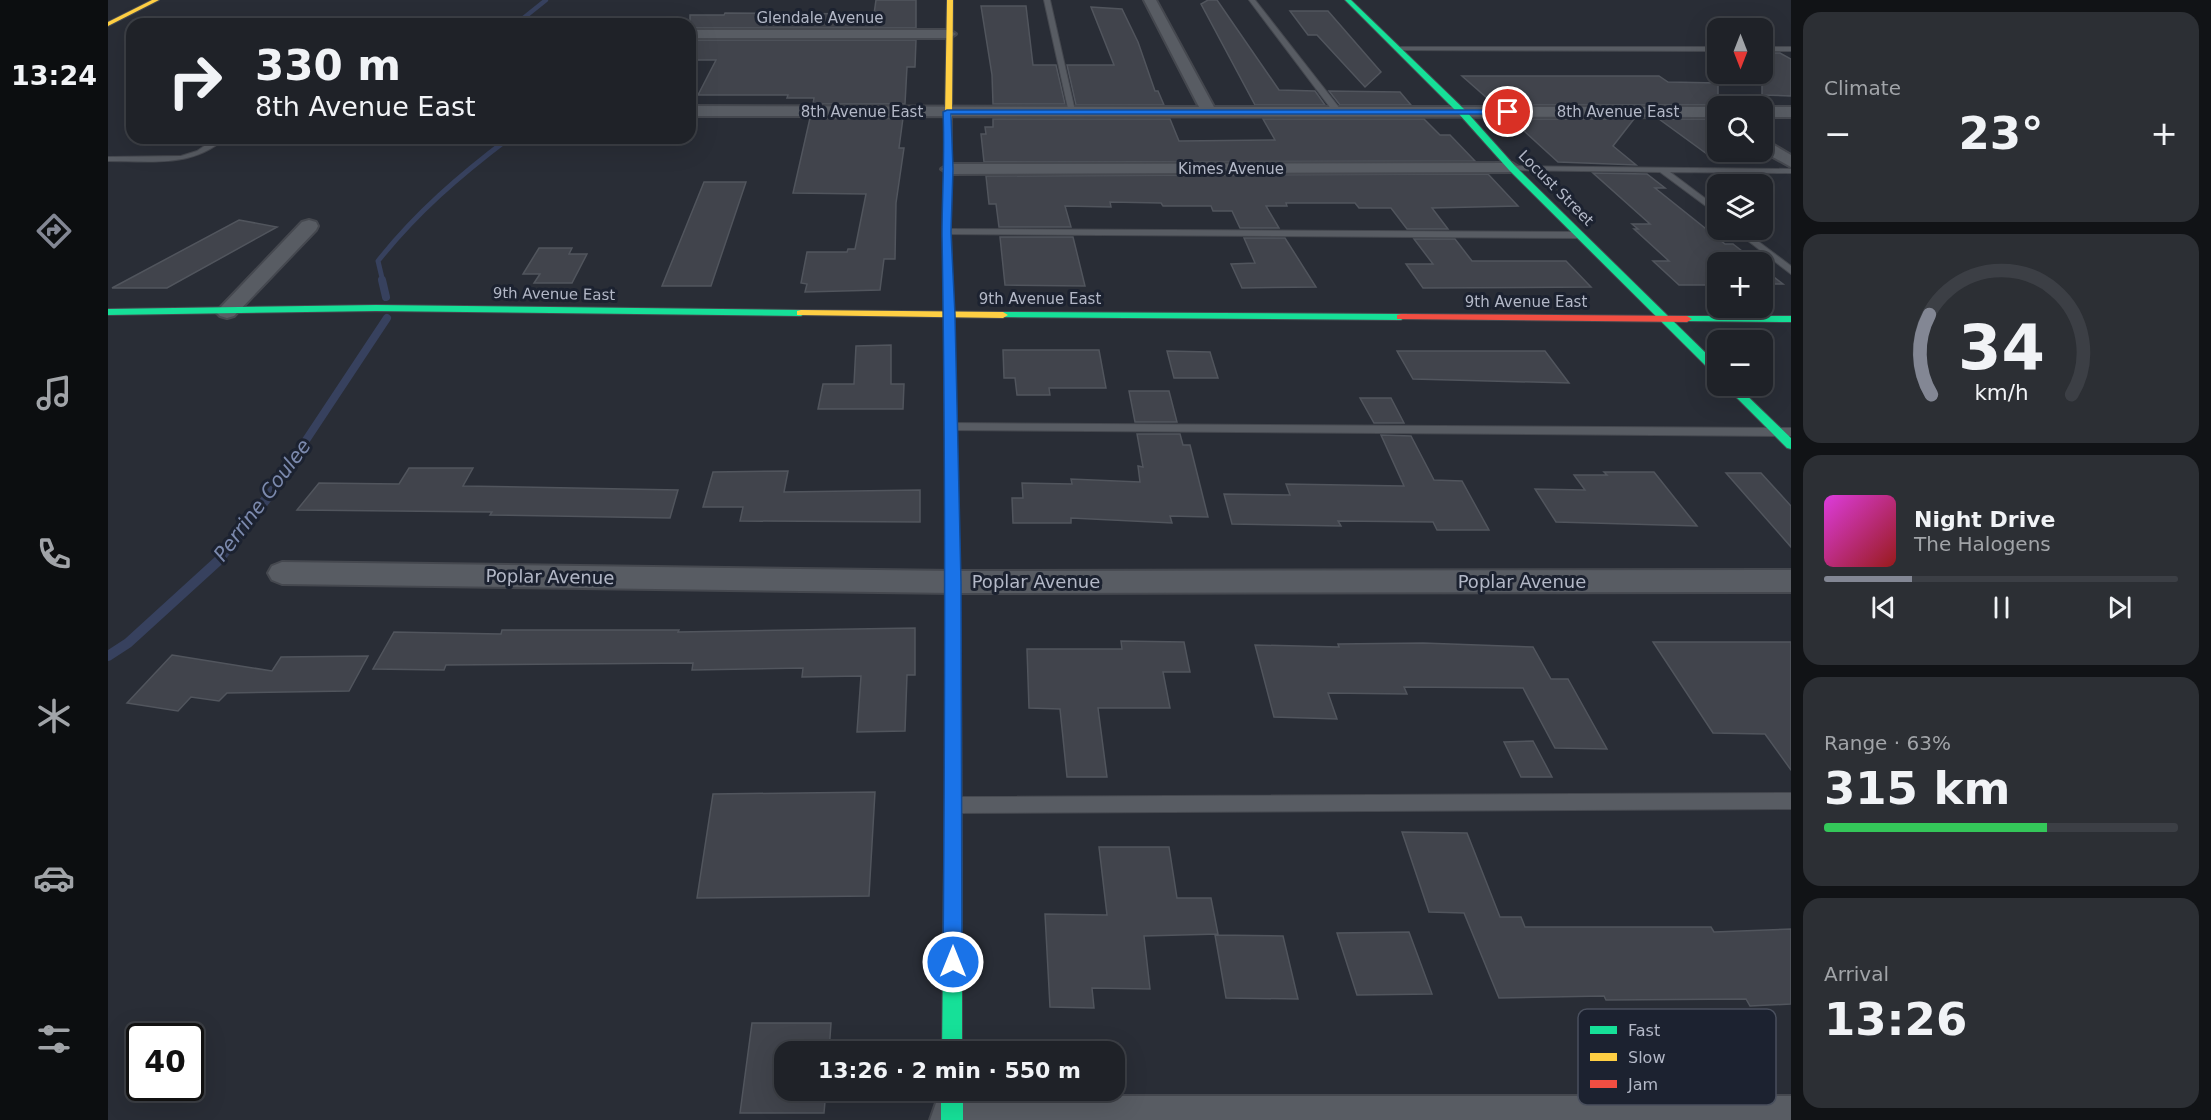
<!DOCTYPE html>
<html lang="en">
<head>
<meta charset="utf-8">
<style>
	:root { --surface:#1f2228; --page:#2c2f34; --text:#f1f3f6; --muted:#a1a4a8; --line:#3c3f45; --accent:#838794 }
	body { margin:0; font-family:"DejaVu Sans",sans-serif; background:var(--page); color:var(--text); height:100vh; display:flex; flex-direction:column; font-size:22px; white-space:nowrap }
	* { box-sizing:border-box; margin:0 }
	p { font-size:20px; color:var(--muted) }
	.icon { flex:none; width:33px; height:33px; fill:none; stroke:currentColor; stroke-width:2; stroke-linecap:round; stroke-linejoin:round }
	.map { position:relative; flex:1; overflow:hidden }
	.panel { display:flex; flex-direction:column; gap:12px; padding:12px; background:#111316; width:420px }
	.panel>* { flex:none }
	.top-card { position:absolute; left:18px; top:18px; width:570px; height:126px; border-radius:18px; box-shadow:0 6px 24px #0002,0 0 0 2px var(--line); background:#1f2228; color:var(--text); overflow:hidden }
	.needle { width:39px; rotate:180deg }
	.tools { position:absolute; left:1599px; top:18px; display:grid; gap:12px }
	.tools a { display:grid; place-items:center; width:66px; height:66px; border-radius:12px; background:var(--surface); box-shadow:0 6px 24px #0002,0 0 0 2px var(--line); font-size:30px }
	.speed { position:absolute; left:18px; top:1023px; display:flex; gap:12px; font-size:30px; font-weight:700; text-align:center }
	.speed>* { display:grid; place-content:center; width:78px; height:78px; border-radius:50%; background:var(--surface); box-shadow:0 6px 24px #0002,0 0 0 2px var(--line); line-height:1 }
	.speed .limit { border:3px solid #111; border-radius:9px; background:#fff; color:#111 }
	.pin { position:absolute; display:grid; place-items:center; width:51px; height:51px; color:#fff; margin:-26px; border:3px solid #fff; border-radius:50%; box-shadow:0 2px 6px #0007 }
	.me { position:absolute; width:66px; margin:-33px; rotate:0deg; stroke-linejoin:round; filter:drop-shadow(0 0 4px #0008) }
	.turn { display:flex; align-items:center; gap:21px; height:126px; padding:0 30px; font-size:27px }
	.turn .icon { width:78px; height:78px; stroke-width:2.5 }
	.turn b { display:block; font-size:42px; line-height:51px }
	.big { font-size:45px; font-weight:800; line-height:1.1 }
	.panel .card { flex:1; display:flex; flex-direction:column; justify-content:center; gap:9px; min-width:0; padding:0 21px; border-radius:18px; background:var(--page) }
	.panel .dial { align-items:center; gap:0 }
	.dial svg { height:156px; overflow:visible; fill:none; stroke:var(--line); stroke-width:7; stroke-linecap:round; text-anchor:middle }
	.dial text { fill:var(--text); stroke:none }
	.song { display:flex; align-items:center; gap:18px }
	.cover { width:72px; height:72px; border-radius:9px; background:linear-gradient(135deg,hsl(300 70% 55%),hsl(0 70% 35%)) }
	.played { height:6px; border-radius:3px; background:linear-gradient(90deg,var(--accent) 25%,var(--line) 25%) }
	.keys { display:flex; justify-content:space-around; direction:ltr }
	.heat { display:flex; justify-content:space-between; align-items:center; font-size:33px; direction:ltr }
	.charge { height:9px; border-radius:4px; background:linear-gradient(90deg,#34c759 63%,var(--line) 0) }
	.trip { position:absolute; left:666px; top:1041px; width:351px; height:60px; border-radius:18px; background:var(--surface); box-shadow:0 6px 24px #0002,0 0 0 2px var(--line); font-weight:800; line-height:60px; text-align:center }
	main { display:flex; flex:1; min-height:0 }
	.tabs { display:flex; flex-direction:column; width:108px; justify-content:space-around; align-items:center; background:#0c0e10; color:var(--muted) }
	.tabs .icon { width:42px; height:42px }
	.tabs .on { color:var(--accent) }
	.tabs b { font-size:27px; color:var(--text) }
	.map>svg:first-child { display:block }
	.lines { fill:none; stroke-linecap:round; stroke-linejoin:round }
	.stream-far3 { stroke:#37415e; stroke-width:4.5 }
	.stream-far2 { stroke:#37415e; stroke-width:5 }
	.stream-far1 { stroke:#37415e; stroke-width:8 }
	.stream { stroke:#37415e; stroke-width:10 }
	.building { fill:#41444c; stroke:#51555d; stroke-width:1.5 }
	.lane-casing { stroke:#45484f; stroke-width:2 }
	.street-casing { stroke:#45484f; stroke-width:4 }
	.fast-casing { stroke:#45484f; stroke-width:2 }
	.slow-casing { stroke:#45484f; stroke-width:2 }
	.jam-casing { stroke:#45484f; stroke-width:2 }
	.lane { fill:#585c63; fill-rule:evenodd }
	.street { fill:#585c63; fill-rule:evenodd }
	.fast { fill:#16e098; fill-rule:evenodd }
	.slow { fill:#ffcf43; fill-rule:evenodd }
	.jam { fill:#f24e42; fill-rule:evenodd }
	.route { fill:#1a73e8; stroke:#114b97; stroke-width:1.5 }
	.labels { text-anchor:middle; stroke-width:6; stroke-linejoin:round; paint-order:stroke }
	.far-street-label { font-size:15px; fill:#b3b8c7; stroke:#1c2230 }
	.street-label { font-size:18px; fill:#b3b8c7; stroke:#1c2230 }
	.water-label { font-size:20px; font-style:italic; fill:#7c8aae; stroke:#1c2230 }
	.key { fill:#1c2230; stroke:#494f5d; stroke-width:1.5 }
	.key-label { font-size:16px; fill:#b3b8c7 }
</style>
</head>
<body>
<main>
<nav class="tabs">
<b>13:24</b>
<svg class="icon on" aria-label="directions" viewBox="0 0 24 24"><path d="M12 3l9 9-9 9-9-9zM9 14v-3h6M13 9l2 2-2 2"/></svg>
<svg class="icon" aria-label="music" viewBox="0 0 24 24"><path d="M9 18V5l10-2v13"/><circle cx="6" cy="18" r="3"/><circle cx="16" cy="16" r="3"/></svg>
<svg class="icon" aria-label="phone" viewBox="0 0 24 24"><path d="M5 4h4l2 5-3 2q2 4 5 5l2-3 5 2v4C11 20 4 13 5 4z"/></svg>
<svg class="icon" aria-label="climate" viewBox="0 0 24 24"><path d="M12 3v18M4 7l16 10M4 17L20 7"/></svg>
<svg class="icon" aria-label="car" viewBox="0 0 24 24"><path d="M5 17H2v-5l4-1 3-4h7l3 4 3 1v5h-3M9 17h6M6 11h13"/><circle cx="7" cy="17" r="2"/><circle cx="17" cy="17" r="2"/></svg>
<svg class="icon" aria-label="filters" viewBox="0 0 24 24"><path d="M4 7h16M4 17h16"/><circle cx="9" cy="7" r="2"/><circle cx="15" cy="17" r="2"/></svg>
</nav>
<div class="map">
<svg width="1683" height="1120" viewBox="0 0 1683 1120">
	<rect width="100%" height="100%" fill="#292d36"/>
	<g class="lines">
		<path class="stream-far3" d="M 408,24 L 438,0"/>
		<path class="stream-far2" d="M 275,282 L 270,261 C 308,213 352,175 401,138"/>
		<path class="stream-far1" d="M 274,280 L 278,297
			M 165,490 L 279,318"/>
		<path class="stream" d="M 0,656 L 20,643 L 110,561 L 166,489"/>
	</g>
	<path class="building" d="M 768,0 L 808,0 L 808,28 L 582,28 L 582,15 L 616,15 L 617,13 L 766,14 Z
		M 1100,0 L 1109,0 L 1171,90 L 1207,91 L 1217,105 L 1147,105 L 1093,4 Z
		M 873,6 L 918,6 L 925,65 L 948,65 L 957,104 L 885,104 L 884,75 Z
		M 983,7 L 1014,9 L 1030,42 L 1047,91 L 1050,91 L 1056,105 L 968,105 L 959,65 L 1006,65 Z
		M 1182,11 L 1220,11 L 1273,72 L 1257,87 L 1209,35 L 1200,35 Z
		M 582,40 L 808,40 L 807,67 L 799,67 L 797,104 L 705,104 L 706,98 L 679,98 L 680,95 L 590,95 L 608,60 L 582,60 Z
		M 1654,53 L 1672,53 L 1683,59 L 1683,96 L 1654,95 Z
		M 1354,76 L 1551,76 L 1560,82 L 1610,83 L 1610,105 L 1387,105 Z
		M 1221,91 L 1292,92 L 1303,105 L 1232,105 Z
		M 702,118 L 795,118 L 791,148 L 796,148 L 788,203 L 787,259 L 776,259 L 772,290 L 697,292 L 699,284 L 693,283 L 699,252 L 739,252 L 740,249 L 747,249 L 758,194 L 685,193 Z
		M 885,119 L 1062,119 L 1071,141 L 1167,140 L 1155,119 L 1316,119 L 1332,135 L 1342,135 L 1367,161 L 876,162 L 873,134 L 878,134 L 877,127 L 885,127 Z
		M 1403,119 L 1526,119 L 1505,146 L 1528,165 L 1450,162 Z
		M 1551,119 L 1610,119 L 1610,162 Z
		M 1485,173 L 1539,174 L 1557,188 L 1547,188 L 1617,244 L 1625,244 L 1648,262 L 1610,262 L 1610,285 L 1571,285 L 1545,261 L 1561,261 L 1526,229 L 1530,229 L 1524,224 L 1542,224 Z
		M 1380,174 L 1410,206 L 1324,208 L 1340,229 L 1299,229 L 1283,208 L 1251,208 L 1247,203 L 1178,203 L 1179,206 L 1158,206 L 1171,228 L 1132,228 L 1124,211 L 1105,211 L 1103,206 L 1055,206 L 1053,203 L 1002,202 L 1003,207 L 957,206 L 963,227 L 891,227 L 888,204 L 881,204 L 878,176 Z
		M 596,182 L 638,182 L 603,286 L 554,286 Z
		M 131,220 L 169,227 L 59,288 L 4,288 Z
		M 892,237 L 965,237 L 977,286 L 897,285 Z
		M 1136,238 L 1177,238 L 1208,287 L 1134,288 L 1123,264 L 1147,263 Z
		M 1306,239 L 1347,239 L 1364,261 L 1458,261 L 1483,287 L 1315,288 L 1298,264 L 1325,264 Z
		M 431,248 L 464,248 L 461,254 L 479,254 L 464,283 L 426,283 L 432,274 L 415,274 Z
		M 1654,268 L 1675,284 L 1654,284 Z
		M 783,345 L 783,384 L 796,384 L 795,409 L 710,409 L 715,384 L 746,384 L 748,346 Z
		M 895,350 L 991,350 L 998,388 L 941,388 L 942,395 L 909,395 L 907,378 L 896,378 Z
		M 1059,351 L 1102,352 L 1110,378 L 1066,378 Z
		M 1289,351 L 1437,351 L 1461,383 L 1305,379 Z
		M 1021,391 L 1061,391 L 1069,422 L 1027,422 Z
		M 1252,398 L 1283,398 L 1296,423 L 1266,423 Z
		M 1029,434 L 1072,434 L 1075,445 L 1082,445 L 1100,517 L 1062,516 L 1064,523 L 963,518 L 963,523 L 905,523 L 904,498 L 915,498 L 914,483 L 964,484 L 963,479 L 1032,482 L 1030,466 L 1035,467 Z
		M 1273,435 L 1303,436 L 1326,480 L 1354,481 L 1381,530 L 1329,530 L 1325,522 L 1230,521 L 1233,526 L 1124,524 L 1116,494 L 1182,495 L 1178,484 L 1296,486 Z
		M 301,468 L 365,468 L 355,486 L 570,490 L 562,518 L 382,515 L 384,512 L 189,510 L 211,483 L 291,484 Z
		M 680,471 L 676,492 L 812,490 L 812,522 L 632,521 L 635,507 L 595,507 L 605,472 Z
		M 1496,472 L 1546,472 L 1589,526 L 1448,522 L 1427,489 L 1477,490 L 1466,475 L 1499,475 Z
		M 1618,473 L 1653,473 L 1683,506 L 1683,547 Z
		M 807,628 L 807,675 L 799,675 L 797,731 L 749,732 L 753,676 L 694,677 L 695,668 L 584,670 L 585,663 L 338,665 L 336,670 L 265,669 L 286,632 L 393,634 L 394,630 L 571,630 L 570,632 Z
		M 1013,641 L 1076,642 L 1082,672 L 1055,672 L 1062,708 L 990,708 L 999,777 L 959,777 L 952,709 L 921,708 L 919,649 L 1014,649 Z
		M 1545,642 L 1683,642 L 1683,770 L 1657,734 L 1605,733 Z
		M 1315,643 L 1425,647 L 1443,679 L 1460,679 L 1499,749 L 1447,748 L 1415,688 L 1296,687 L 1299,694 L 1220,693 L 1229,719 L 1166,717 L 1147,645 L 1231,647 L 1230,644 Z
		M 64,655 L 164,671 L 173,657 L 260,656 L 241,691 L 119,693 L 111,701 L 83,697 L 70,711 L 19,703 Z
		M 1425,741 L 1444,777 L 1413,777 L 1396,742 Z
		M 767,792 L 761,896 L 589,898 L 605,794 Z
		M 1294,832 L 1359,833 L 1392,917 L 1413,917 L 1417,927 L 1603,927 L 1606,932 L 1683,929 L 1683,1004 L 1642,1006 L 1638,999 L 1498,1000 L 1496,996 L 1391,998 L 1356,913 L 1321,912 Z
		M 991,847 L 1061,847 L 1069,898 L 1103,898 L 1110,934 L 1036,936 L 1042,989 L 984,988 L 986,1008 L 942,1007 L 937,914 L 999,915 Z
		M 1301,932 L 1324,994 L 1249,995 L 1229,933 Z
		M 1107,935 L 1175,936 L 1190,999 L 1118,998 Z
		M 644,1023 L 723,1023 L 721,1052 L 676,1052 L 676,1090 L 718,1090 L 716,1113 L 632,1113 Z"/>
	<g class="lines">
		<g class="lane-casing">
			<path id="lane" d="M 936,0 L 942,0 L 968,115 L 961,113 Z
				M 1141,0 L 1147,0 L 1233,110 L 1233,114 L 1227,114 Z
				M 1289,47 L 1610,47 L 1610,51 L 1287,50 Z
				M 1654,47 L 1683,47 L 1683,51 L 1654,51 Z
				M 108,138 L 117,138 C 85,168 41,161 0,161 L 0,157 L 73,156 L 89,151 Z
				M 1401,166 L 1683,169 L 1683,173 L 1562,172 L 1610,208 L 1610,215 L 1552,172 L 1404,170 L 1401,170 Z
				M 839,229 L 1472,232 L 1476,235 L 1472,238 L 836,234 L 835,232 Z
				M 1626,230 L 1635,230 L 1683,266 L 1683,274 Z
				M 844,423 L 1683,428 L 1683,436 L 840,430 L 838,427 L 840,424 Z
				M 1683,793 L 1683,809 L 848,813 L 842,810 L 840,805 L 842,800 L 848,797 Z"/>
		</g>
		<g class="street-casing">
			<path id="street" d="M 1036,0 L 1048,0 L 1106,107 L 1610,107 L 1610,117 L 582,116 L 582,106 L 1091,107 Z
				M 582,30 L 842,30 L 848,34 L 842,38 L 582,38 Z
				M 1654,107 L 1683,107 L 1683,117 L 1654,117 Z
				M 1654,138 L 1683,155 L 1683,167 L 1654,151 Z
				M 1404,163 L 1412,168 L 1410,172 L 841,174 L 833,169 L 841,164 Z
				M 201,220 L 208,222 L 210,226 L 208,230 L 126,316 L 119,318 L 112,316 L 108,312 L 112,308 L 194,222 Z
				M 174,562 L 846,571 L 1683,570 L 1683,592 L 846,593 L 174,584 L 164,580 L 160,573 L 164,566 Z
				M 844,1096 L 1683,1096 L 1683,1120 L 822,1120 L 828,1103 Z"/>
		</g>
		<g class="fast-casing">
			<path id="fast" d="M 1237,0 L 1243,0 L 1357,110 L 1407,166 L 1610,365 L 1610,375 L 1606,374 L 1401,170 L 1351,114 Z
				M 839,227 L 843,230 L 853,652 L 851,656 L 846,658 L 841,656 L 839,652 L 835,230 Z
				M 268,305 L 693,310 L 698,313 L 693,316 L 268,311 L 0,315 L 0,309 Z
				M 895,312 L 1293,314 L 1298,317 L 1293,320 L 891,317 L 891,313 Z
				M 1579,316 L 1683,316 L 1683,322 L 1575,321 L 1574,319 Z
				M 1617,386 L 1629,386 L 1683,438 L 1683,449 L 1679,448 Z
				M 845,856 L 851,858 L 854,864 L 854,1052 L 834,1052 L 836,864 L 839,858 Z
				M 833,1090 L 855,1090 L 855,1120 L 833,1120 Z"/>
		</g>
		<g class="slow-casing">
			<path id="slow" d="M 44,0 L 51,0 L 0,26 L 0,22 Z
				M 839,0 L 845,0 L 843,230 L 839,233 L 835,230 Z
				M 693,310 L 895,312 L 900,315 L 895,318 L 689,315 L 689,311 Z"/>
		</g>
		<g class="jam-casing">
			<path id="jam" d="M 1293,314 L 1579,316 L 1584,319 L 1579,322 L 1289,319 L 1289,315 Z
				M 846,646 L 851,648 L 853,652 L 854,864 L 851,870 L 845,872 L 839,870 L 836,864 L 839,652 L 841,648 Z"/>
		</g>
		<use href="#lane" class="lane"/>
		<use href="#street" class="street"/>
		<use href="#fast" class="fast"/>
		<use href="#slow" class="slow"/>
		<use href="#jam" class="jam"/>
	</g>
	<path class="route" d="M 839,110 L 1400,110 L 1403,112 L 1400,114 L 843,114 L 845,169 L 843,232 L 847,315 L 853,582 L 854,962 L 852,969 L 845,972 L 838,969 L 835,962 C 837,719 838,477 834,235 C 834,194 837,153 835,112 Z"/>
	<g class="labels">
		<g class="far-street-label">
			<text x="712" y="23">Glendale Avenue</text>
			<text x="754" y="117">8th Avenue East</text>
			<text x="1510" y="117">8th Avenue East</text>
			<text x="1123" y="174">Kimes Avenue</text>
			<text transform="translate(1448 188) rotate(45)" y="5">Locust Street</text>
			<text transform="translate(446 294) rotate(1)" y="5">9th Avenue East</text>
			<text x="932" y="304">9th Avenue East</text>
			<text x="1418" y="307">9th Avenue East</text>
		</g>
		<g class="street-label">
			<text transform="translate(442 577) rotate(1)" y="6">Poplar Avenue</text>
			<text x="928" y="588">Poplar Avenue</text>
			<text x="1414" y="588">Poplar Avenue</text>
		</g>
		<g class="water-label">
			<text transform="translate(154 500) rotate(-53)" y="7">Perrine Coulee</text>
		</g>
	</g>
	<rect x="1470" y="1009" width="198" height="96" rx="9" class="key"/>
	<rect x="1482" y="1026" width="27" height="8" fill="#16e098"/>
	<rect x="1482" y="1053" width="27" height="8" fill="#ffcf43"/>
	<rect x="1482" y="1080" width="27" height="8" fill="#f24e42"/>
	<g class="key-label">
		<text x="1520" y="1036">Fast</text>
		<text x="1520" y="1063">Slow</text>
		<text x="1520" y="1090">Jam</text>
	</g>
</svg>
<div class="tools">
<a><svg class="needle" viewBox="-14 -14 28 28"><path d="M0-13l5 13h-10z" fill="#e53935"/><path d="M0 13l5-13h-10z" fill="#a1a4a8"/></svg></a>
<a><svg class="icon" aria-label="search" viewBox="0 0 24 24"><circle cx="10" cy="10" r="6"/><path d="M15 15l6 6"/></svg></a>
<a><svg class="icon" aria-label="layers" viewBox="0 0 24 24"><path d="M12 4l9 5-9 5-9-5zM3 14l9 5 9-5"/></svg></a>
<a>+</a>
<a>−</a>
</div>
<div class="speed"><div class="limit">40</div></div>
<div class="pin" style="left:1400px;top:112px;background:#d93025"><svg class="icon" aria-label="arrive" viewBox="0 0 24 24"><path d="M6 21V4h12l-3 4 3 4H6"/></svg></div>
<svg class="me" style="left:845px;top:962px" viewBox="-20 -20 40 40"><circle r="17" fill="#1a73e8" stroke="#fff" stroke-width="3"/><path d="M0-11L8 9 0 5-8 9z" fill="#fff"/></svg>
<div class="trip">13:26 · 2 min · 550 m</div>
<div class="top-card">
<div class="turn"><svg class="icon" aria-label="right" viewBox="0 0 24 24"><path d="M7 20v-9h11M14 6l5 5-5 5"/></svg><div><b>330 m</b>8th Avenue East</div></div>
</div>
</div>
<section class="panel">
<div class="card"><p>Climate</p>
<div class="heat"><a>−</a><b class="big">23°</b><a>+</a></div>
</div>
<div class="card dial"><svg viewBox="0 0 100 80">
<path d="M14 69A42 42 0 1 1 86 69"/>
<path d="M14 69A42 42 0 0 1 13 28" stroke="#838794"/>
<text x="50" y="56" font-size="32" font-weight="700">34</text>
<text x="50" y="72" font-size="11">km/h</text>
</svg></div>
<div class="card">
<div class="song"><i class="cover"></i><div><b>Night Drive</b><p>The Halogens</p></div></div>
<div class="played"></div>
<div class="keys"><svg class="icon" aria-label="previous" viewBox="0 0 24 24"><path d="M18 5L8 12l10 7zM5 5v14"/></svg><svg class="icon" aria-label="pause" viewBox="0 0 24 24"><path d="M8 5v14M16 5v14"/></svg><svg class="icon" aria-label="next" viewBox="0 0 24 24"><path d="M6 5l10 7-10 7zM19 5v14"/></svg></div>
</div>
<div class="card"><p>Range · 63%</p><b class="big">315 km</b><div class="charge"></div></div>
<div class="card"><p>Arrival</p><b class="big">13:26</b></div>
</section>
</main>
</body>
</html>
